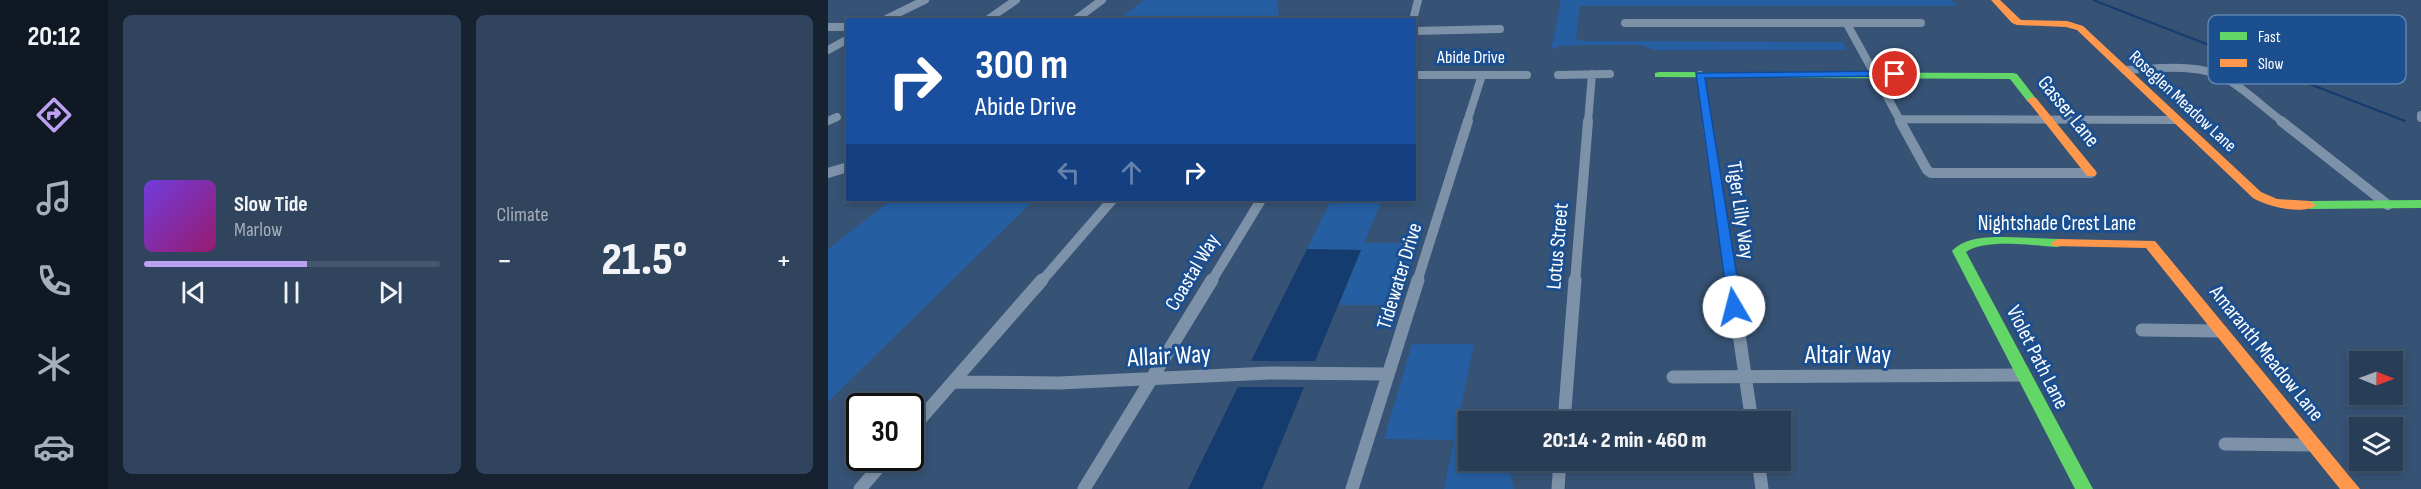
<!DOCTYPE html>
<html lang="en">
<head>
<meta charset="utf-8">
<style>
	:root { --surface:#283e57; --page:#30455d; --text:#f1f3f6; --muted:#a5aeba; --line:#44576d; --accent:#bca0f2 }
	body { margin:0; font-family:"Sofia Sans Condensed",sans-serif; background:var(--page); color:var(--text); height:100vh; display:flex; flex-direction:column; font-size:22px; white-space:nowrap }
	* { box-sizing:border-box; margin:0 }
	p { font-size:20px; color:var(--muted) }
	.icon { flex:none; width:33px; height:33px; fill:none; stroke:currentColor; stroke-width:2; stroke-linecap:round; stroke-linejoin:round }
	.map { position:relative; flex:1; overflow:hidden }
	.sheet { display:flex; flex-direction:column; gap:15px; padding:15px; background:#162230; width:720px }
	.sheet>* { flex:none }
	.guide { position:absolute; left:18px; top:18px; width:570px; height:183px; border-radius:0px; box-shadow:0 3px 9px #0003,0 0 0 2px var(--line); background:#1a4fa0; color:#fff; overflow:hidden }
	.needle { width:39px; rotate:91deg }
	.tools { position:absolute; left:1521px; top:351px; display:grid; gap:12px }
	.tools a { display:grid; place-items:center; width:54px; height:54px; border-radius:0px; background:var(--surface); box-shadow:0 3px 9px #0003,0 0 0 2px var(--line); font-size:30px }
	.speed { position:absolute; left:18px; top:393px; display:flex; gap:12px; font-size:30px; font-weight:700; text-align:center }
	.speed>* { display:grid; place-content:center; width:78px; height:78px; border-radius:50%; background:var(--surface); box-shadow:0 3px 9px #0003,0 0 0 2px var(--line); line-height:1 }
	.speed .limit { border:3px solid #111; border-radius:9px; background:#fff; color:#111 }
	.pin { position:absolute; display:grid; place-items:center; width:51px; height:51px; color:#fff; margin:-26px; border:3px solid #fff; border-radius:50%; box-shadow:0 2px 6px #0007 }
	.me { position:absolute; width:66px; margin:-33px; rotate:352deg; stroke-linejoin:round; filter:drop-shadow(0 0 4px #0008) }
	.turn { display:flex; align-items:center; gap:21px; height:126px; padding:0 30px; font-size:27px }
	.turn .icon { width:78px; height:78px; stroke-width:2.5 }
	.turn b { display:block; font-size:42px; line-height:51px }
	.lanes { display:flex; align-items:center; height:57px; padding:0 30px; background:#0003; justify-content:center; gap:30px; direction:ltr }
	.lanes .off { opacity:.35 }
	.big { font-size:45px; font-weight:800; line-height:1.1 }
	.sheet .tile { flex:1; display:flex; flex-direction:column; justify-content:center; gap:9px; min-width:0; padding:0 21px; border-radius:9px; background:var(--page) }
	.song { display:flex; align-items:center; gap:18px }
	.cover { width:72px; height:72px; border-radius:9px; background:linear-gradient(135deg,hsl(260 70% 55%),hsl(320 70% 35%)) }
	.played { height:6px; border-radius:3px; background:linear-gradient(90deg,var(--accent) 55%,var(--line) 55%) }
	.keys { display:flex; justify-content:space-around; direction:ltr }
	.heat { display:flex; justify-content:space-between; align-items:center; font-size:33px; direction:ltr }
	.sheet .tiles { flex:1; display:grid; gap:15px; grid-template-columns:repeat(2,1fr) }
	.trip { position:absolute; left:630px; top:411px; width:333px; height:60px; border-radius:0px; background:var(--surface); box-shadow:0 3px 9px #0003,0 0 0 2px var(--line); font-weight:800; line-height:60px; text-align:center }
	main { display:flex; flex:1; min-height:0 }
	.menu { display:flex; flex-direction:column; width:108px; justify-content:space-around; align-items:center; background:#101923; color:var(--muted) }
	.menu .icon { width:42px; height:42px }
	.menu .active { color:var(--accent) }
	.menu b { font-size:27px; color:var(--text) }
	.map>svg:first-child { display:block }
	.green { fill:#265fa1 }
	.water { fill:#153c6e }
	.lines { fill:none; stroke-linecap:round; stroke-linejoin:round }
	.stream { stroke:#153c6e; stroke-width:2 }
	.street-far2 { stroke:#7d92a8; stroke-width:8 }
	.street-far1 { stroke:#7d92a8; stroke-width:10 }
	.street { stroke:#7d92a8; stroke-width:13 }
	.fast { fill:#63d668; fill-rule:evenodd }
	.slow { fill:#ff974d; fill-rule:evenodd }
	.route { fill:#1a73e8; stroke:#114b97; stroke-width:1.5 }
	.labels { text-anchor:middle; stroke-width:6; stroke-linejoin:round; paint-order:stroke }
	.far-street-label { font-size:18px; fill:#fff; stroke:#1b4f8f }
	.street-label { font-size:21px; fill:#fff; stroke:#1b4f8f }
	.near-street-label { font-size:26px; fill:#fff; stroke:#1b4f8f }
	.key { fill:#1b4f8f; stroke:#5f84b1; stroke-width:1.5 }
	.key-label { font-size:16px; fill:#fff }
</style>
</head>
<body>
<main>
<nav class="menu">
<b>20:12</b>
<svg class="icon active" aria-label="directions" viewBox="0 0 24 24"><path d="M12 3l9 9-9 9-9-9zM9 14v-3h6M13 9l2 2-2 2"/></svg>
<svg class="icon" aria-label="music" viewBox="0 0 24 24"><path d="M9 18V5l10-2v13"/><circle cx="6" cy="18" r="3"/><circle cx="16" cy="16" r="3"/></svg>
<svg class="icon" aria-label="phone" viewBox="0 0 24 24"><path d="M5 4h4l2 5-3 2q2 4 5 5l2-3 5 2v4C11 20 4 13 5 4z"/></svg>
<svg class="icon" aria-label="climate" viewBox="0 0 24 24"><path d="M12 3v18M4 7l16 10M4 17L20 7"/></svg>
<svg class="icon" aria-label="car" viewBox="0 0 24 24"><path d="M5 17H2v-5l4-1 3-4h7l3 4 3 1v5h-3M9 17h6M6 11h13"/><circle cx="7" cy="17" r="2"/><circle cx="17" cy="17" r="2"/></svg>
</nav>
<section class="sheet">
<div class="tiles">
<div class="tile">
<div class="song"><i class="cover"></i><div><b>Slow Tide</b><p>Marlow</p></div></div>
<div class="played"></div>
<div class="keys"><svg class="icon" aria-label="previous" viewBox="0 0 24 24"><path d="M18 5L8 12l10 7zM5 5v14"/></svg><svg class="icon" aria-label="pause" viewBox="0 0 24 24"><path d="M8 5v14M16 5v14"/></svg><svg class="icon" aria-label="next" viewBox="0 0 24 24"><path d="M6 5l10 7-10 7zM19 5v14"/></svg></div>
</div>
<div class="tile"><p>Climate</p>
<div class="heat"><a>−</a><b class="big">21.5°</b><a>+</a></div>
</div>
</div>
</section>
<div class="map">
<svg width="1593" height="489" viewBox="0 0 1593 489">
	<rect width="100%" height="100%" fill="#365274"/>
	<path class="green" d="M 316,0 L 449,0 L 451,19 L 291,19 Z
		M 733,0 L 1124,0 L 1129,6 L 752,6 L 748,39 L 754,41 L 1015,42 L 1019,50 L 824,50 L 815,45 L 765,45 L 731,46 L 723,50 Z
		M 63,200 L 206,200 L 0,402 L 0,249 Z
		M 503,200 L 554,200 L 536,243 L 589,243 L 569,305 L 511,305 L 533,250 L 479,249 Z
		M 584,344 L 646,344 L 631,416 L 643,417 L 645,421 L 640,422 L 640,460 L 665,461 L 667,463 L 680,464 L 686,489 L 616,489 L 626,440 L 556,439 Z"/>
	<path class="water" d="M 479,249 L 533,250 L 487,361 L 423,361 Z
		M 410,387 L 476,387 L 434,489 L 360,489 Z"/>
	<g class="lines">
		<path class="stream" d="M 1265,0 L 1577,121"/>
		<path class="street-far2" d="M 56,20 L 97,0
			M 159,20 L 188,0
			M 247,20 L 274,0
			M 585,20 L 590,0
			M 797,23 L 1093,23
			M 1019,24 L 1073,122
			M 0,27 L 20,27
			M 586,31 L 672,29
			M 0,50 L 20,39
			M 1297,70 C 1328,69 1371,62 1399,79 C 1419,91 1436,108 1455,122
			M 586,75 L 699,75
			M 730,75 L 782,74
			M 872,75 L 879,122
			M 1593,115 L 1593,118
			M 1071,119 L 1349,120
			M 0,121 L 9,117
			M 639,122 L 654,75
			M 760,122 L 764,74"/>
		<path class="street-far1" d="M 879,121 L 903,282
			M 1072,121 L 1099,170 L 1103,173 L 1263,173
			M 1453,121 L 1560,205
			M 0,173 L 20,167
			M 213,282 L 284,200
			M 383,282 L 433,200
			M 589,282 L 640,121
			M 747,282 L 760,121"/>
		<path class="street" d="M 903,280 L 924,422
			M 1314,330 L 1393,331
			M 845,377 L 1195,375
			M 125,382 L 231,383 L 441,373 L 560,374
			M 736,422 L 747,280
			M 82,431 L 214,280
			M 1397,444 L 1487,445
			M 930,460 L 934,489
			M 32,489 L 59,458
			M 256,489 L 384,280
			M 524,489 L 590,280
			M 730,489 L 732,460"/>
		<path class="fast" d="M 831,72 L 1185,73 L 1189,74 L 1209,100 L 1208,102 L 1200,102 L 1182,79 L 827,77 L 827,73 Z
			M 1593,200 L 1593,208 L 1482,209 L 1476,205 L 1482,201 Z
			M 1177,237 L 1230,239 L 1237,243 L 1230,247 C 1206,246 1158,238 1138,252 L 1265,489 L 1247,489 L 1124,251 C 1137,237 1159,237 1177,237 Z"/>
		<path class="slow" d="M 1163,0 L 1172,0 L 1193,20 L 1239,21 L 1255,26 L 1433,192 L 1449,199 L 1482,201 L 1488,205 C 1475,216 1438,206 1425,198 L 1249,30 L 1238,27 L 1189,25 L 1184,23 Z
			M 1204,97 L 1208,98 L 1267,170 L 1269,173 L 1267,176 L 1259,176 L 1199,100 Z
			M 1230,239 L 1327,241 L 1532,489 L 1512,489 L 1318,248 L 1225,246 L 1223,243 Z"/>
	</g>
	<path class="route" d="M 1067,71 L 1071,72 L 1071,76 L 877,78 L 914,307 L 912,311 L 901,311 L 868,73 Z"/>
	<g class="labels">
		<g class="far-street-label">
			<text x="643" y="63">Abide Drive</text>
			<text transform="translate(1355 101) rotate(43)" y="6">Roseglen Meadow Lane</text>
		</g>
		<g class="street-label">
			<text transform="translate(1241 111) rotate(51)" y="7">Gasser Lane</text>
			<text transform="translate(913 210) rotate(82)" y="7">Tiger Lilly Way</text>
			<text x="1229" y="230">Nightshade Crest Lane</text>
			<text transform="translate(729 246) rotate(-85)" y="7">Lotus Street</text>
			<text transform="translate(364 272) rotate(-59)" y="7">Coastal Way</text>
			<text transform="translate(571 276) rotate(-73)" y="7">Tidewater Drive</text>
			<text transform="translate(1439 353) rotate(51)" y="7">Amaranth Meadow Lane</text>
			<text transform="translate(1210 357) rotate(63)" y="7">Violet Path Lane</text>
		</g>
		<g class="near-street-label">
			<text x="1020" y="363">Altair Way</text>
			<text transform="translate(341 355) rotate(-3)" y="9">Allair Way</text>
		</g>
	</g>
	<rect x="1380" y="15" width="198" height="69" rx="9" class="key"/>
	<rect x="1392" y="32" width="27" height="8" fill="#63d668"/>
	<rect x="1392" y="59" width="27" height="8" fill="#ff974d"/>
	<g class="key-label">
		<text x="1430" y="42">Fast</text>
		<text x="1430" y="69">Slow</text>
	</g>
</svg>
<div class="tools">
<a><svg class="needle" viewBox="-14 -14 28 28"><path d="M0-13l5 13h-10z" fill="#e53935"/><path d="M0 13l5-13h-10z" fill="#a5aeba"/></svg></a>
<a><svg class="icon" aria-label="layers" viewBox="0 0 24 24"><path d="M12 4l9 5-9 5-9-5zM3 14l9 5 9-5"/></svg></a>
</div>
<div class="speed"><div class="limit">30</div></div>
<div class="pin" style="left:1067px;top:74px;background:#d93025"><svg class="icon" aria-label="arrive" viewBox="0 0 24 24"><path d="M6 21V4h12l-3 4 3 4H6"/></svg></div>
<svg class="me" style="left:906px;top:307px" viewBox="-20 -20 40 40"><circle r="19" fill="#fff"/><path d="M0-13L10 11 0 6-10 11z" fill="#1a73e8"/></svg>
<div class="trip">20:14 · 2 min · 460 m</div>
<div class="guide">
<div class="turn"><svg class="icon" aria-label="right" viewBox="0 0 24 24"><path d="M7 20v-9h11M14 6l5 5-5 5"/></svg><div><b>300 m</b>Abide Drive</div></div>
<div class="lanes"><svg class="icon off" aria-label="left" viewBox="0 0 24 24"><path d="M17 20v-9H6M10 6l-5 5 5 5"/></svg><svg class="icon off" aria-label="ahead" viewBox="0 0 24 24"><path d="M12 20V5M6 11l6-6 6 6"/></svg><svg class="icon" aria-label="right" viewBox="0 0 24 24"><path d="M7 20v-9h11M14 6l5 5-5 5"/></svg></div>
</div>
</div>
</main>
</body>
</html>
